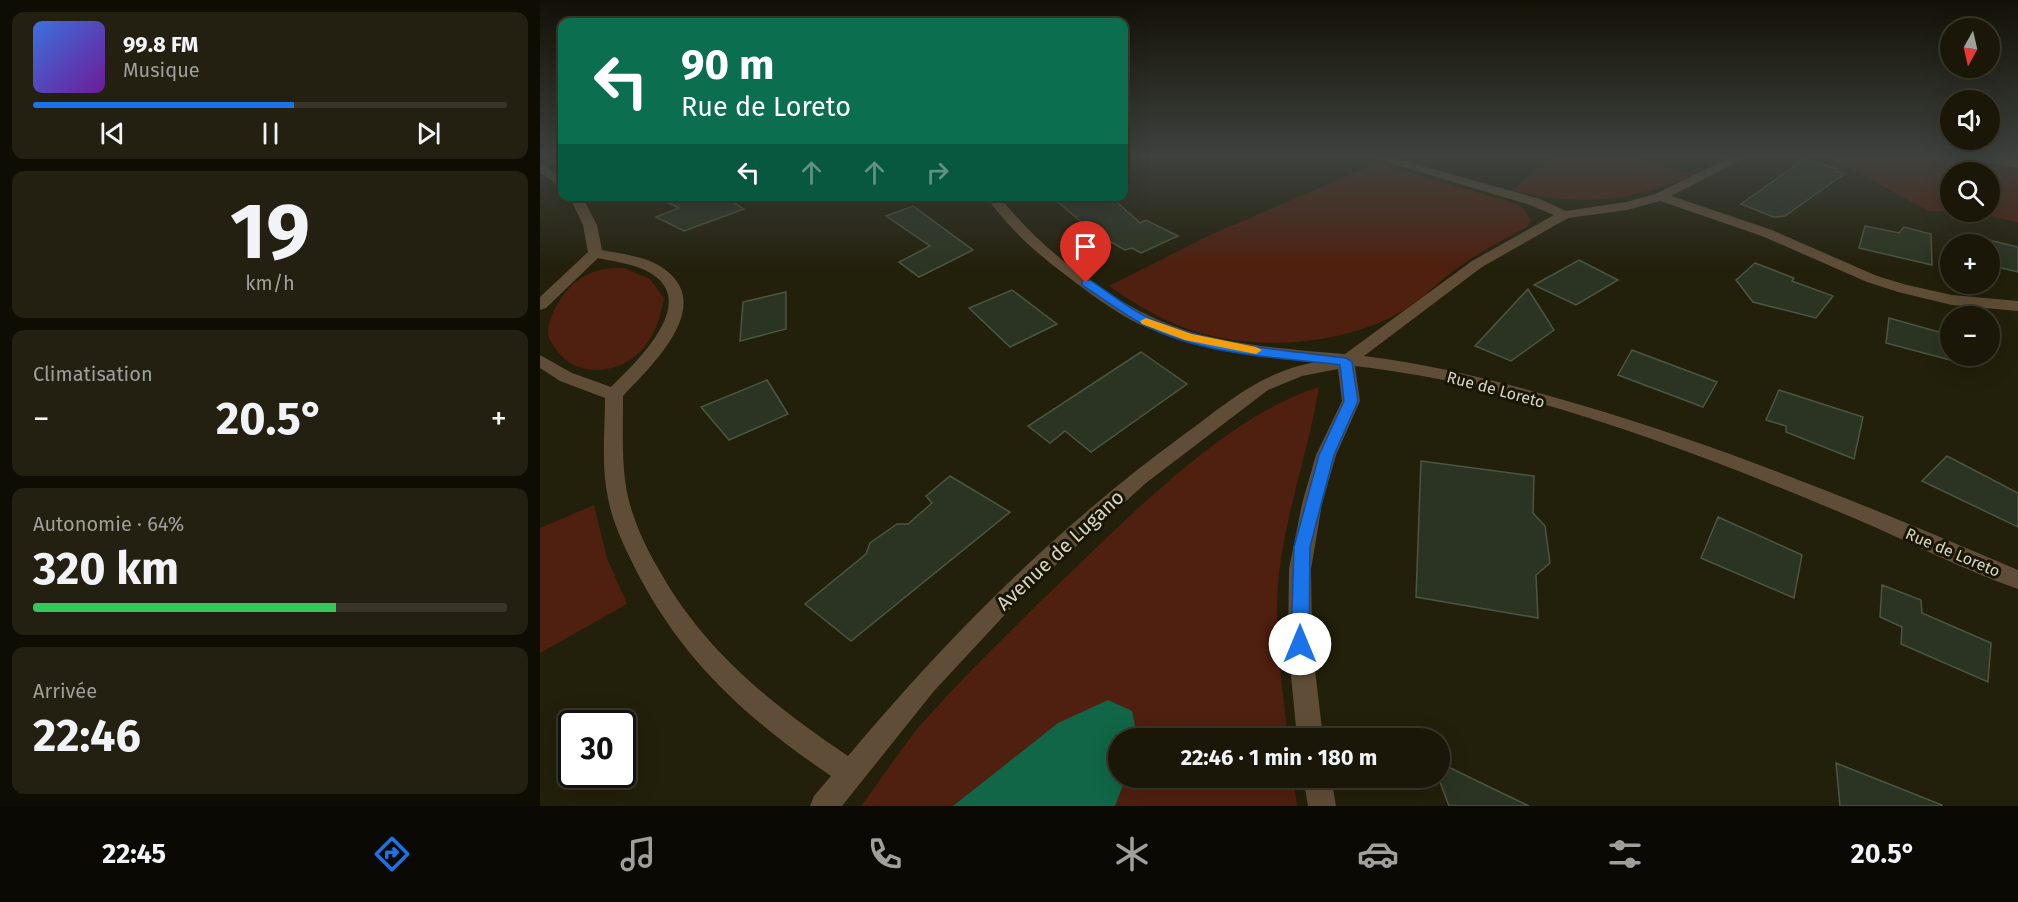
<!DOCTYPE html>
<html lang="fr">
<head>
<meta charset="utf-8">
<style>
	:root { --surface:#1a1708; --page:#232012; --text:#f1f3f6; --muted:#9f9f9c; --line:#383629; --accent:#1a73e8 }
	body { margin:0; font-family:"Fira Sans",sans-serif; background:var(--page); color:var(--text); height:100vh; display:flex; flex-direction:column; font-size:22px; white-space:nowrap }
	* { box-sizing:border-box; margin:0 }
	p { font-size:20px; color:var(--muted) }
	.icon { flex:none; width:33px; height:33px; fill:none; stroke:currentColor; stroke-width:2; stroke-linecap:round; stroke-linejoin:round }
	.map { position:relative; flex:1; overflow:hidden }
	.sheet { display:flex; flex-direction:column; gap:12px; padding:12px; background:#0e0d04; width:540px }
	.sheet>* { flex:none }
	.top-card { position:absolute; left:18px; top:18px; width:570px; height:183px; border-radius:12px; box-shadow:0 6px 24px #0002,0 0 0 2px var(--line); background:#0b6e4f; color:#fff; overflow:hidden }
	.needle { width:39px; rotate:188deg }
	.buttons { position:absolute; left:1400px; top:18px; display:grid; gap:12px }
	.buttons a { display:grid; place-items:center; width:60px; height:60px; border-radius:50%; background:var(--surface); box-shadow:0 6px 24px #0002,0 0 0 2px var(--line); font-size:30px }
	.speed { position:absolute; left:18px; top:710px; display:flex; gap:12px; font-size:30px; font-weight:700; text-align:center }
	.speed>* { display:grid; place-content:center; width:78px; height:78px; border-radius:50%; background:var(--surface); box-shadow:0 6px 24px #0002,0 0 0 2px var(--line); line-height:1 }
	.speed .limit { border:3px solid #111; border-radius:9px; background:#fff; color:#111 }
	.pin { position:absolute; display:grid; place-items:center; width:51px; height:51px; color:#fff; margin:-62px -26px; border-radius:50% 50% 50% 0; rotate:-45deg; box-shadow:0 0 6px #0007 }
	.pin .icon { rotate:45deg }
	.me { position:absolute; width:66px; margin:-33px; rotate:0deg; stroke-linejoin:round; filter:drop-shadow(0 0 4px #0008) }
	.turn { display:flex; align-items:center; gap:21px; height:126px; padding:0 24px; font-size:27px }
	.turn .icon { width:78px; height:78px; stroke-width:2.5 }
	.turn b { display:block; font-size:42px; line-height:51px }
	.lanes { display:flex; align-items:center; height:57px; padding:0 24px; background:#0003; justify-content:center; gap:30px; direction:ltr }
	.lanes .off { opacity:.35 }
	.big { font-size:45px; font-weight:700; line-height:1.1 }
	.sheet .tile { flex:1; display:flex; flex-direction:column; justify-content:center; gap:9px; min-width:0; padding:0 21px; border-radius:12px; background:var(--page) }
	.sheet .dial { align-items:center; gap:0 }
	.dial b { font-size:78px; line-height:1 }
	.song { display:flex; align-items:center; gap:18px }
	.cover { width:72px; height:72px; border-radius:9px; background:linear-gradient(135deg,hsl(220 70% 55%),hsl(280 70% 35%)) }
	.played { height:6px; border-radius:3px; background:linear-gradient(90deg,var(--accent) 55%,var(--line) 55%) }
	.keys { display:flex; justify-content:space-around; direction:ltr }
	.heat { display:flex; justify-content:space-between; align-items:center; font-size:33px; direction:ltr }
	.charge { height:9px; border-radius:4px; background:linear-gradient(90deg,#34c759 64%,var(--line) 0) }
	.trip { position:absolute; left:568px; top:728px; width:342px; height:60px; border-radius:30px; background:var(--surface); box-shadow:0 6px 24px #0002,0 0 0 2px var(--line); font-weight:700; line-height:60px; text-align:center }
	.dock { display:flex; height:96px; justify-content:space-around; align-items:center; background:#0a0903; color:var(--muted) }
	.dock .icon { width:42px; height:42px }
	.dock .active { color:var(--accent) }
	.dock b { font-size:27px; color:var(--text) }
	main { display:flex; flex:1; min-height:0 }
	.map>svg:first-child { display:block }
	.green { fill:#4f1f0f; fill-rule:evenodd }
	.water { fill:#106646 }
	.building { fill:#2b3422; stroke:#4b5642; stroke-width:1.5 }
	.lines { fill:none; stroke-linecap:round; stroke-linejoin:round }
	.street { fill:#604d37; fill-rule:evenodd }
	.route { fill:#1a73e8; stroke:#114b97; stroke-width:1.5 }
	.slow { fill:#f59e0b }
	.labels { text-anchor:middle; stroke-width:6; stroke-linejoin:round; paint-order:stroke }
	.street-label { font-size:16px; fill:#d6d4c7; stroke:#191503 }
	.near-street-label { font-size:20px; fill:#d6d4c7; stroke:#191503 }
</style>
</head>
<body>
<main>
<section class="sheet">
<div class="tile">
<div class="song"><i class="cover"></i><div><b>99.8 FM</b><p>Musique</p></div></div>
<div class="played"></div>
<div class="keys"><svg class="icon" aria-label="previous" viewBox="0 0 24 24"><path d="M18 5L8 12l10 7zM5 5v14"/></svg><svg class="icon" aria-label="pause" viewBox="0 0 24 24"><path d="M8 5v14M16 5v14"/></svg><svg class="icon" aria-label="next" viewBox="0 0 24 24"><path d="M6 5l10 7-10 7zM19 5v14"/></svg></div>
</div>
<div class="tile dial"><b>19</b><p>km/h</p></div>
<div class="tile"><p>Climatisation</p>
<div class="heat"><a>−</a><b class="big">20.5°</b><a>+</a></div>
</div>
<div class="tile"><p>Autonomie · 64%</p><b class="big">320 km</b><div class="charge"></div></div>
<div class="tile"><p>Arrivée</p><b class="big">22:46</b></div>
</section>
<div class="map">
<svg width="1478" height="806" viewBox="0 0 1478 806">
	<rect width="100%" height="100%" fill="#221f0a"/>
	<path class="green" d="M 1016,157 L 1090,157 L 1156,175 C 1087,201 1046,208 973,190 L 995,170 Z
		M 1290,157 L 1412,157 L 1478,169 L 1478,222 L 1431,213 L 1388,211 ZM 1449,172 L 1449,212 L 1410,212 L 1410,172 Z
		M 837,163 L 974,203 L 982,207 L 991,220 L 987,227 C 964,240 941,251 920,266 C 897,283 875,306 850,318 C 790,347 707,351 645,328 C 617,318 593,302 569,286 L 670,235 Z
		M 84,268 L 110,279 L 124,298 C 121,317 114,338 100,352 C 78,374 38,378 18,352 C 14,346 8,340 8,332 C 8,319 16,305 24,294 C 38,275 61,266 84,268 Z
		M 779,387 C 769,450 746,511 739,574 C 733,629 742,684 748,738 L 579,738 L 579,777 L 753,777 L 757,806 L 321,806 C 342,778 361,748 383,722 C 429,671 478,623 527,576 C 592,513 692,413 779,387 Z
		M 54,505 L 67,558 L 87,604 L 0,653 L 0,528 Z"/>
	<path class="water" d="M 568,700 L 592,711 L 597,738 L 579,738 L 579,777 L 586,777 L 575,806 L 413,806 L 518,723 Z"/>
	<path class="building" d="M 1264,159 L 1298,169 L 1296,171 L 1304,174 L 1245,216 L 1234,217 L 1201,204 Z
		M 114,196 L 184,196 L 204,209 L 144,231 L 116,217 L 139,208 Z
		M 511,196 L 570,196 L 600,223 L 606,220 L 638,236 L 601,253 L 592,248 L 585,250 L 554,233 Z
		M 373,206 L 433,250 L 379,277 L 359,262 L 390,246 L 346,216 Z
		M 1325,226 L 1359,233 L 1364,227 L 1391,234 L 1392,265 L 1319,248 Z
		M 1449,240 L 1478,247 L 1478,272 L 1449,265 Z
		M 1039,260 L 1078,280 L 1036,305 L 994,285 Z
		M 1215,263 L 1254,278 L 1252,281 L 1293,296 L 1276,318 L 1213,302 L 1196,280 Z
		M 988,289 L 1014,330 L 971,361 L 935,346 Z
		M 472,290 L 517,324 L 470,347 L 429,308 Z
		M 246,292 L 246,329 L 200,341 L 203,302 Z
		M 1349,318 L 1410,335 L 1410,360 L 1346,343 Z
		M 1092,350 L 1177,382 L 1163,407 L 1078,375 Z
		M 601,352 L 647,384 L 551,452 L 525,431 L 510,443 L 488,426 Z
		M 227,380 L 248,414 L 189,440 L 161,407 Z
		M 1239,390 L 1323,417 L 1314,459 L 1246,432 L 1246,426 L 1226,420 Z
		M 1407,456 L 1478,493 L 1478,527 L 1382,481 Z
		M 881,461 L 994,476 L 993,513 L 1005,526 L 1010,563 L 996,575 L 998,618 L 876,597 Z
		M 410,476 L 470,512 L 311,641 L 265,604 L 326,554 L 330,543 L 357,524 L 368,524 L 392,503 L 386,496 Z
		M 1178,517 L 1262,555 L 1254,598 L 1161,558 Z
		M 1342,585 L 1381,600 L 1382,613 L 1451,643 L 1448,682 L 1361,644 L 1362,627 L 1340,617 Z
		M 900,763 L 989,806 L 909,806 L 900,782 Z
		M 1296,763 L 1402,805 L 1402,806 L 1300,806 Z"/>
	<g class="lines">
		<path class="street" d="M 830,157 L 850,157 L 1000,199 L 1026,211 L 1086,202 L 1115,194 L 1191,157 L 1207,157 L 1131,196 L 1232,230 L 1337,276 L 1367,285 L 1412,295 L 1478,301 L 1478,311 L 1412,305 L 1358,292 L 1327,282 L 1222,236 L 1120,201 L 1087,210 L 1028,218 L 942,267 L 824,356 C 898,365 970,384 1041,405 C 1191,449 1335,509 1478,570 L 1478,589 C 1423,570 1370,542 1316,519 C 1156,452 988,386 815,366 L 820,401 L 796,455 L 782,504 L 771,569 L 772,644 L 783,738 L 757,738 L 748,644 L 749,569 L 762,504 L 776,455 L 802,401 L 798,369 L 762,376 L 728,390 L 606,483 L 486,592 L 394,691 L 302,806 L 270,806 L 274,796 L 291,776 C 209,720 145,664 98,574 C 86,550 73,525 68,498 C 61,466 65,431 65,398 L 20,381 L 0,368 L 0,355 L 32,373 L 71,387 C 95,363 159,304 112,274 C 96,264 76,262 58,258 L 6,308 L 0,310 L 0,297 L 48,252 L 43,225 L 29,196 L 42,196 L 57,225 L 62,250 C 81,254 106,256 123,268 C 177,305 111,366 83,396 C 83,429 81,465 88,497 C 94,522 105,546 118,568 C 163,650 232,705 308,756 C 410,635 515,529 642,436 C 687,403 720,372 776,362 C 716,356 654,350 599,324 C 573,311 549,293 527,276 C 496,253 468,228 446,196 L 459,196 C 504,254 581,311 651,332 C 701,346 754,350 805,354 L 932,261 L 1014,215 L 990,205 Z
			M 1431,157 L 1478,160 L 1478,168 L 1437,161 Z
			M 0,163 L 22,178 L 22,187 L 0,173 Z
			M 763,777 L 791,777 L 796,806 L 768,806 Z"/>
	</g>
	<linearGradient id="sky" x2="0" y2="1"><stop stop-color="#131106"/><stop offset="0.58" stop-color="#3e423e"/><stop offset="1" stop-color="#3e423e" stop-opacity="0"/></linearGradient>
	<rect width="1478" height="270" fill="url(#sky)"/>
	<path class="route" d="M 542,280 L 550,280 C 571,294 593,312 616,321 C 676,346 742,350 806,358 L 812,362 L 818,401 L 794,455 L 770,547 L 769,644 L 766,650 L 760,652 L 753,650 L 751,644 L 754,547 L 779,455 L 804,401 L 800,365 C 736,357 662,355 604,325 C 583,314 562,298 542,285 Z"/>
	<path class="slow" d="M 606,318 L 652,334 L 716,347 L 722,350 L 716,354 L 645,340 L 602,324 L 600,321 Z"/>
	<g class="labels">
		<g class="street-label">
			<text transform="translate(956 389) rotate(15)" y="6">Rue de Loreto</text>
			<text transform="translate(1413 552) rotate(23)" y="6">Rue de Loreto</text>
		</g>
		<g class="near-street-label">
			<text transform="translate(520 550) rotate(-43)" y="7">Avenue de Lugano</text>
		</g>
	</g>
</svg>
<div class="buttons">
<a><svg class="needle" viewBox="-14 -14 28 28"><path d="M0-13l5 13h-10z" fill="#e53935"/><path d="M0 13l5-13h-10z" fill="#9f9f9c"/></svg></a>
<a><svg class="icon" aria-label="sound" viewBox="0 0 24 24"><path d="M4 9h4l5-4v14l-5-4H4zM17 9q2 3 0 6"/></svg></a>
<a><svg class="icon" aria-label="search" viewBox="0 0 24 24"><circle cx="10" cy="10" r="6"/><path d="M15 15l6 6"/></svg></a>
<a>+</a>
<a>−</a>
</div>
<div class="speed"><div class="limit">30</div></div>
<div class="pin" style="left:546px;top:283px;background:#d93025"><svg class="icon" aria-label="arrive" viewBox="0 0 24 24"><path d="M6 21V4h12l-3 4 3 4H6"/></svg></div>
<svg class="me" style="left:760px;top:644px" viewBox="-20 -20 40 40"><circle r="19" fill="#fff"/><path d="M0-13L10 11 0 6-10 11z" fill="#1a73e8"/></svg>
<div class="trip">22:46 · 1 min · 180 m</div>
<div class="top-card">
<div class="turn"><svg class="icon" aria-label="left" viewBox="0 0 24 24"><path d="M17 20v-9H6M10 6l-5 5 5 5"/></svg><div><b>90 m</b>Rue de Loreto</div></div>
<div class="lanes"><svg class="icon" aria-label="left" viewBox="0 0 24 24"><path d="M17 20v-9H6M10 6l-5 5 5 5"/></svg><svg class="icon off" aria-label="ahead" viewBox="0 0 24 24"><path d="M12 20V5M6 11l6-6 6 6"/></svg><svg class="icon off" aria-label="ahead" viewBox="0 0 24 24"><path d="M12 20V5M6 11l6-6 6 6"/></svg><svg class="icon off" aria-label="right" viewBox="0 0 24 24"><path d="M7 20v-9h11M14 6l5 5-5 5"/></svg></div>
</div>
</div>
</main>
<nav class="dock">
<b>22:45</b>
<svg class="icon active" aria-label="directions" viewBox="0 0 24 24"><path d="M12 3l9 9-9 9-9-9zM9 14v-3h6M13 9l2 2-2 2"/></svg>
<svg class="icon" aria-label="music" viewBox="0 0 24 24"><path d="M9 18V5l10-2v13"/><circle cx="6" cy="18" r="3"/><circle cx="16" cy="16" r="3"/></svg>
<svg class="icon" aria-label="phone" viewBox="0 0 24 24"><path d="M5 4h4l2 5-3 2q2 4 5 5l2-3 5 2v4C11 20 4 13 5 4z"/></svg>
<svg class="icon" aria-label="climate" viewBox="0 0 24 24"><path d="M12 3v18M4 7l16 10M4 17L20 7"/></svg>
<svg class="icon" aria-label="car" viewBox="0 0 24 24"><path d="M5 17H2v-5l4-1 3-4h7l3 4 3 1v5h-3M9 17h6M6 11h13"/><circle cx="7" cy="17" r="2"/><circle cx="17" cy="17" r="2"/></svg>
<svg class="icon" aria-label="filters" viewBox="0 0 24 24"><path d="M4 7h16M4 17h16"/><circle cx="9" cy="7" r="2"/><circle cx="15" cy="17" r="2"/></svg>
<b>20.5°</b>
</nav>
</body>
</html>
